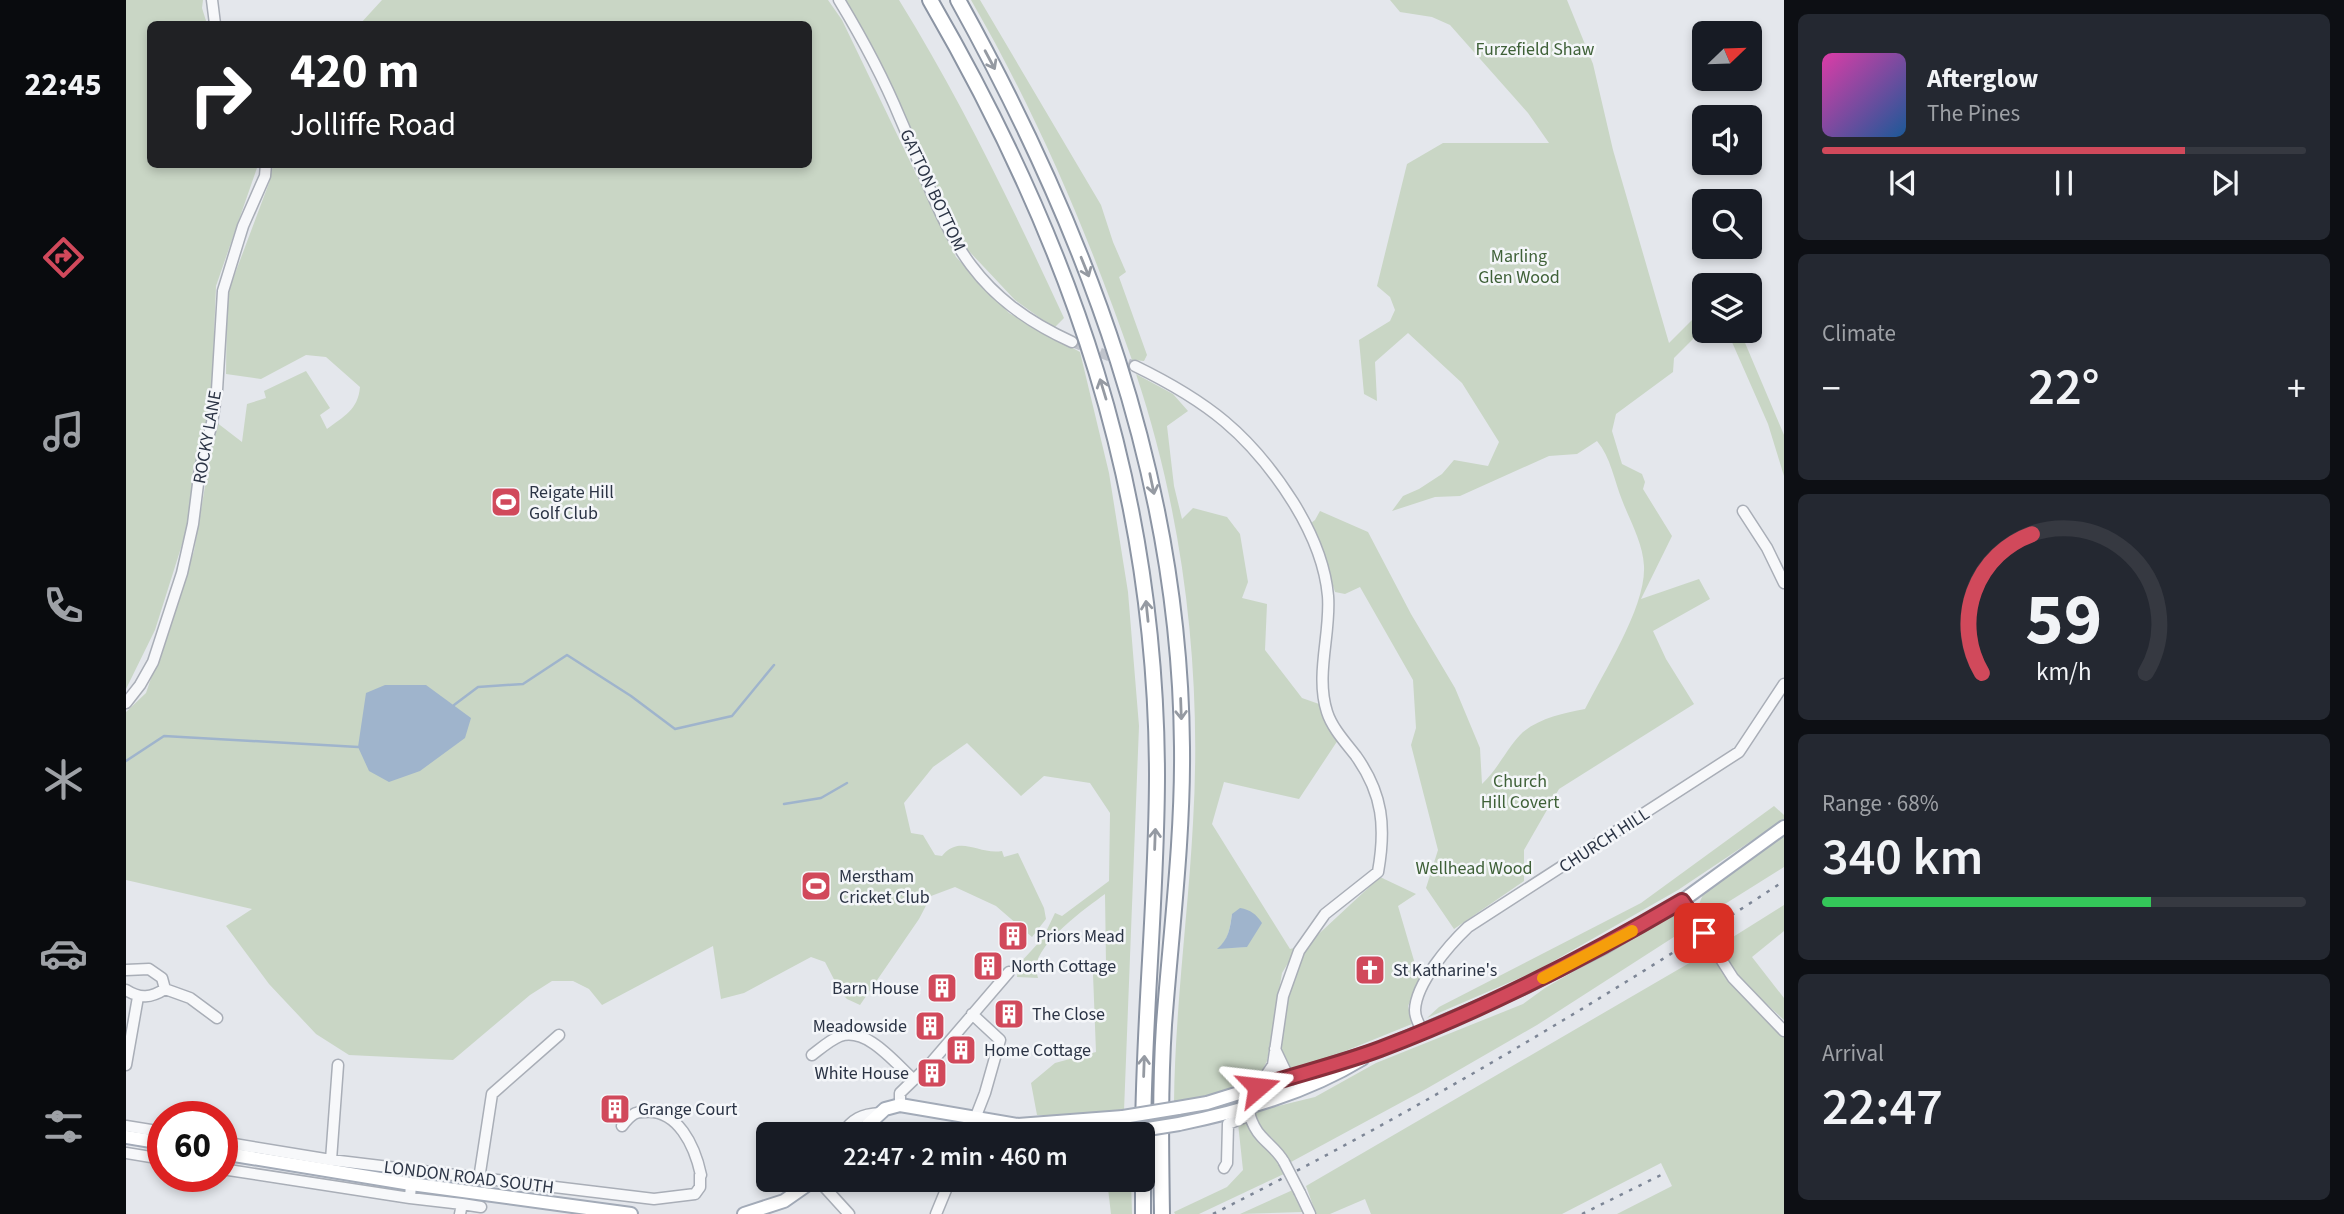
<!DOCTYPE html>
<html lang="en">
<head>
<meta charset="utf-8">
<style>
	:root { --surface:#171b24; --page:#242831; --text:#f1f3f6; --muted:#9ea1a6; --line:#363941; --accent:#d1495b }
	body { margin:0; font-family:"Source Sans 3",sans-serif; background:var(--page); color:var(--text); height:100vh; display:flex; flex-direction:column; font-size:26px; white-space:nowrap }
	* { box-sizing:border-box; margin:0 }
	p { font-size:23px; color:var(--muted) }
	.icon { flex:none; width:38px; height:38px; fill:none; stroke:currentColor; stroke-width:2; stroke-linecap:round; stroke-linejoin:round }
	.map { position:relative; flex:1; overflow:hidden }
	.side { display:flex; flex-direction:column; gap:14px; padding:14px; background:#0d0f14; width:560px }
	.side>* { flex:none }
	.banner { position:absolute; left:21px; top:21px; width:665px; height:147px; border-radius:10px; box-shadow:0 4px 10px #0003; background:#202124; color:#fff; overflow:hidden }
	.needle { width:46px; rotate:67deg }
	.fabs { position:absolute; left:1566px; top:21px; display:grid; gap:14px }
	.fabs a { display:grid; place-items:center; width:70px; height:70px; border-radius:10px; background:var(--surface); box-shadow:0 4px 10px #0003; font-size:35px }
	.speed { position:absolute; left:21px; top:1101px; display:flex; gap:14px; font-size:35px; font-weight:700; text-align:center }
	.speed>* { display:grid; place-content:center; width:91px; height:91px; border-radius:50%; background:var(--surface); box-shadow:0 4px 10px #0003; line-height:1 }
	.speed .limit { border:10px solid #d22; background:#fff; color:#111 }
	.pin { position:absolute; display:grid; place-items:center; width:60px; height:60px; color:#fff; margin:-30px; border-radius:14px; box-shadow:0 4px 10px #0006 }
	.me { position:absolute; width:77px; margin:-38px; rotate:73deg; stroke-linejoin:round; filter:drop-shadow(0 0 5px #0008) }
	.turn { display:flex; align-items:center; gap:24px; height:147px; padding:0 28px; font-size:32px }
	.turn .icon { width:91px; height:91px; stroke-width:2.5 }
	.turn b { display:block; font-size:49px; line-height:60px }
	.big { font-size:52px; font-weight:600; line-height:1.1 }
	.side .widget { flex:1; display:flex; flex-direction:column; justify-content:center; gap:10px; min-width:0; padding:0 24px; border-radius:10px; background:var(--page) }
	.side .dial { align-items:center; gap:0 }
	.dial svg { height:182px; overflow:visible; fill:none; stroke:var(--line); stroke-width:7; stroke-linecap:round; text-anchor:middle }
	.dial text { fill:var(--text); stroke:none }
	.song { display:flex; align-items:center; gap:21px }
	.cover { width:84px; height:84px; border-radius:10px; background:linear-gradient(135deg,hsl(320 70% 55%),hsl(210 70% 35%)) }
	.played { height:7px; border-radius:4px; background:linear-gradient(90deg,var(--accent) 75%,var(--line) 75%) }
	.keys { display:flex; justify-content:space-around; direction:ltr }
	.heat { display:flex; justify-content:space-between; align-items:center; font-size:38px; direction:ltr }
	.charge { height:10px; border-radius:5px; background:linear-gradient(90deg,#34c759 68%,var(--line) 0) }
	.trip { position:absolute; left:630px; top:1122px; width:399px; height:70px; border-radius:10px; background:var(--surface); box-shadow:0 4px 10px #0003; font-weight:600; line-height:70px; text-align:center }
	main { display:flex; flex:1; min-height:0 }
	.menu { display:flex; flex-direction:column; width:126px; justify-content:space-around; align-items:center; background:#090b0e; color:var(--muted) }
	.menu .icon { width:49px; height:49px }
	.menu .active { color:var(--accent) }
	.menu b { font-size:32px; color:var(--text) }
	.map>svg:first-child { display:block }
	.green { fill:#c9d6c5; fill-rule:evenodd }
	.water { fill:#9fb4cc }
	.lines { fill:none; stroke-linecap:round; stroke-linejoin:round }
	.stream { stroke:#9fb4cc; stroke-width:2.5 }
	.minor-tunnel { stroke:#bfc3cb; stroke-width:10; stroke-dasharray:10 5; stroke-linecap:butt }
	.minor-casing { stroke:#a9aeb7; stroke-width:13 }
	.major-casing { stroke:#a3abb8; stroke-width:16 }
	.highway-casing { stroke:#8b94a3; stroke-width:18 }
	.minor { stroke:#f7f8fa; stroke-width:10 }
	.major { stroke:#fff; stroke-width:12 }
	.highway { stroke:#fff; stroke-width:14 }
	.rail { stroke:#7d8696; stroke-width:2.5; stroke-dasharray:3.5 7; stroke-linecap:butt }
	.minor-bridge-casing { stroke:#a9aeb7; stroke-width:13; stroke-linecap:butt }
	.major-bridge-casing { stroke:#a3abb8; stroke-width:16; stroke-linecap:butt }
	.minor-bridge { stroke:#f7f8fa; stroke-width:10 }
	.major-bridge { stroke:#fff; stroke-width:12 }
	.oneway { stroke:#959aa2 }
	.route-casing { stroke:#882f3b; stroke-width:18 }
	.route { stroke:#d1495b; stroke-width:12 }
	.slow { stroke:#f59e0b; stroke-width:12 }
	.labels { text-anchor:middle; stroke-width:5; stroke-linejoin:round; paint-order:stroke }
	.park-label { font-size:18px; fill:#3f6138; stroke:#f4f6f9 }
	.street-label { font-size:18px; fill:#2b3445; stroke:#f4f6f9 }
	.poi-label { font-size:18px; fill:#2b3445; stroke:#f4f6f9; text-anchor:start }
</style>
</head>
<body>
<main>
<nav class="menu">
<b>22:45</b>
<svg class="icon active" aria-label="directions" viewBox="0 0 24 24"><path d="M12 3l9 9-9 9-9-9zM9 14v-3h6M13 9l2 2-2 2"/></svg>
<svg class="icon" aria-label="music" viewBox="0 0 24 24"><path d="M9 18V5l10-2v13"/><circle cx="6" cy="18" r="3"/><circle cx="16" cy="16" r="3"/></svg>
<svg class="icon" aria-label="phone" viewBox="0 0 24 24"><path d="M5 4h4l2 5-3 2q2 4 5 5l2-3 5 2v4C11 20 4 13 5 4z"/></svg>
<svg class="icon" aria-label="climate" viewBox="0 0 24 24"><path d="M12 3v18M4 7l16 10M4 17L20 7"/></svg>
<svg class="icon" aria-label="car" viewBox="0 0 24 24"><path d="M5 17H2v-5l4-1 3-4h7l3 4 3 1v5h-3M9 17h6M6 11h13"/><circle cx="7" cy="17" r="2"/><circle cx="17" cy="17" r="2"/></svg>
<svg class="icon" aria-label="filters" viewBox="0 0 24 24"><path d="M4 7h16M4 17h16"/><circle cx="9" cy="7" r="2"/><circle cx="15" cy="17" r="2"/></svg>
</nav>
<div class="map">
<svg width="1658" height="1214" viewBox="0 0 1658 1214">
	<rect width="100%" height="100%" fill="#e4e7ec"/>
	<path class="green" d="M 0,0 L 77,0 L 76,8 L 81,24 L 24,24 L 24,164 L 132,165 L 90,286 L 86,387 L 65,516 L 29,630 L 0,689 Z
		M 256,0 L 702,0 L 716,20 L 830,257 L 883,313 L 954,352 L 983,473 L 1002,592 L 1013,726 L 998,1111 L 955,1115 L 911,1115 L 905,1083 L 929,1063 L 970,1052 L 967,974 L 962,968 L 980,964 L 979,894 C 960,908 912,942 910,967 C 910,971 911,974 912,978 L 891,977 L 893,964 L 917,938 L 929,913 L 936,916 L 983,881 L 984,813 L 964,783 L 918,776 L 895,796 L 841,743 L 807,767 L 778,803 L 785,833 L 797,835 L 809,855 L 816,856 C 834,834 852,855 876,851 L 878,857 L 892,853 L 918,908 L 920,919 L 906,937 L 870,906 L 829,887 L 805,896 L 793,919 L 734,1005 L 721,999 L 715,993 L 699,962 L 685,957 L 618,993 L 595,999 L 587,946 L 476,1005 L 463,989 L 447,981 L 426,981 L 404,995 L 327,1060 L 223,1055 L 190,1034 L 143,984 L 100,926 L 126,909 L 0,880 L 0,712 L 20,693 L 68,551 L 90,422 L 116,442 L 121,404 L 140,398 L 138,391 L 180,371 L 204,408 L 194,415 L 201,429 C 218,416 232,410 234,387 L 200,357 L 180,355 L 135,379 L 100,374 L 101,295 L 143,183 L 147,165 L 682,164 L 682,24 L 234,24 Z
		M 718,0 L 773,0 C 836,102 888,210 938,318 L 928,328 L 889,300 L 841,249 L 727,13 Z
		M 845,0 L 854,0 L 857,5 L 975,205 L 987,242 L 1000,272 L 993,277 L 1021,355 L 1018,361 L 1006,360 C 962,234 912,116 845,0 Z
		M 1264,0 L 1441,0 L 1467,64 L 1487,150 L 1543,343 L 1578,308 L 1578,328 L 1548,358 L 1547,372 L 1490,414 L 1486,431 L 1496,464 L 1516,474 L 1519,482 L 1517,489 L 1546,536 L 1515,599 L 1573,579 L 1584,599 L 1527,631 L 1540,659 L 1568,704 L 1433,789 L 1398,850 L 1398,881 L 1328,929 L 1300,888 L 1312,850 L 1285,745 L 1290,728 L 1287,680 L 1234,587 L 1219,594 L 1209,592 L 1192,540 L 1181,526 L 1189,520 L 1194,511 L 1242,532 L 1285,614 L 1329,688 L 1354,748 L 1356,784 C 1372,769 1383,745 1397,732 C 1414,718 1438,713 1459,709 C 1478,671 1520,607 1518,566 C 1517,543 1504,521 1496,500 C 1488,480 1485,458 1471,441 L 1451,454 L 1423,456 L 1334,496 L 1309,497 L 1266,511 L 1277,496 L 1293,489 L 1316,474 L 1328,460 L 1362,466 L 1373,442 L 1336,383 L 1282,333 L 1249,362 L 1251,401 L 1238,394 L 1233,340 L 1264,321 L 1269,310 L 1264,297 L 1251,286 L 1281,164 L 1317,143 L 1423,143 L 1402,113 L 1324,25 L 1306,17 L 1274,12 Z
		M 1603,331 L 1614,331 L 1658,435 L 1658,476 L 1642,424 L 1602,333 Z
		M 1010,374 L 1047,394 L 1062,411 L 1041,426 L 1048,486 L 1056,519 L 1067,508 L 1101,517 L 1114,534 L 1122,582 L 1116,598 L 1141,604 L 1139,650 L 1176,698 L 1193,704 L 1212,740 L 1173,799 L 1098,782 L 1086,824 L 1164,949 L 1172,947 L 1156,973 L 1141,1061 L 1130,1083 L 1084,1097 L 1048,1103 C 1049,1009 1062,916 1067,823 C 1076,672 1058,518 1010,374 ZM 1106,914 L 1121,947 L 1093,948 C 1103,939 1104,927 1106,914 Z
		M 1648,806 L 1658,815 L 1658,819 L 1552,890 L 1410,971 L 1301,1018 L 1313,1007 L 1515,903 Z
		M 1658,836 L 1658,867 L 1575,919 L 1571,909 L 1578,892 Z
		M 1254,877 L 1290,894 L 1272,906 L 1294,981 L 1282,1006 L 1286,1024 L 1165,1073 L 1154,1045 L 1163,976 L 1183,943 Z
		M 1658,905 L 1658,931 L 1626,957 L 1658,998 L 1658,1020 L 1610,976 L 1591,947 Z
		M 1552,911 L 1560,916 L 1565,926 L 1411,1025 L 1300,1089 L 1165,1162 L 1146,1138 L 1135,1128 L 1128,1112 L 1189,1097 L 1250,1063 L 1397,1004 L 1419,988 Z
		M 1584,951 L 1658,1031 L 1658,1214 L 1491,1214 L 1546,1186 L 1535,1163 L 1436,1214 L 1245,1214 L 1239,1199 L 1204,1214 L 1190,1214 L 1180,1186 Z
		M 1122,1122 L 1129,1138 L 1156,1165 L 1160,1173 L 1073,1214 L 1049,1214 L 1048,1212 L 1101,1187 L 1117,1170 L 1112,1123 Z
		M 981,1180 L 1005,1180 L 1006,1214 L 985,1214 Z
		M 1169,1189 L 1177,1212 L 1114,1214 Z"/>
	<path class="water" d="M 259,685 L 300,685 L 345,718 L 339,738 L 294,771 L 263,782 L 243,771 L 232,747 L 240,693 Z
		M 1114,908 C 1125,910 1130,914 1136,923 L 1121,947 L 1091,949 C 1103,939 1104,928 1106,914 Z"/>
	<g class="lines">
		<path class="stream" d="M 328,705 L 352,687 L 397,684 L 441,655 L 505,696 L 549,729 L 606,716 L 648,665
			M 0,761 L 38,736 L 232,747
			M 658,804 L 695,798 L 721,783"/>
		<path class="minor-tunnel" d="M 946,342 L 1009,366"/>
		<g class="minor-casing">
			<path id="minor" d="M 86,0 L 89,24
				M 713,0 C 736,38 757,77 774,118 C 820,223 832,290 946,342
				M 1009,366 C 1081,401 1124,434 1167,502 C 1185,531 1199,562 1202,596 C 1205,633 1189,675 1201,712 C 1206,728 1220,743 1230,756 C 1257,794 1260,827 1252,872 L 1199,914 L 1173,951 L 1157,996 L 1147,1065 L 1152,1081 L 1162,1094
				M 1617,511 L 1641,548 L 1658,583
				M 0,703 L 14,685 L 27,662 L 56,573 L 67,524 L 74,468 L 86,423 L 91,390 L 97,291 L 117,226 L 139,176 L 140,164
				M 1593,956 L 1607,978 L 1658,1031
				M 0,970 L 23,969 L 36,978 L 39,989 C 25,998 14,999 0,990
				M 39,989 L 64,998 L 91,1018
				M 1297,1031 C 1293,1025 1289,1018 1289,1010 C 1290,983 1323,945 1342,927 L 1613,752 L 1658,684
				M 1149,1049 L 1159,1070 L 1162,1084
				M 686,1055 C 694,1049 704,1040 714,1036 C 741,1027 768,1062 787,1079
				M 0,1065 L 12,997
				M 1132,1087 L 1147,1065
				M 1119,1091 C 1121,1107 1124,1124 1135,1136 C 1143,1145 1152,1151 1158,1162
				M 774,1105 L 774,1093 L 804,1064 L 883,972
				M 0,1126 L 37,1132
				M 496,1126 C 499,1122 503,1117 508,1114 C 511,1112 514,1112 518,1112 C 552,1108 569,1147 575,1175
				M 716,1134 C 726,1119 736,1114 754,1113
				M 843,1134 L 859,1093 L 874,1040 L 846,1014
				M 96,1142 L 205,1160 L 528,1199 L 569,1194 L 574,1187 L 574,1175
				M 0,1153 L 37,1159
				M 205,1160 L 212,1065
				M 1098,1168 L 1101,1163 L 1102,1124 L 1124,1115
				M 96,1169 L 284,1198 L 285,1184
				M 353,1179 L 366,1094 L 433,1035
				M 692,1180 L 723,1214
				M 1174,1193 L 1184,1214
				M 284,1198 L 336,1204 L 334,1214
				M 336,1204 L 355,1207
				M 810,1214 L 824,1180"/>
		</g>
		<g class="major-casing">
			<path id="major" d="M 1052,1108 L 1081,1103 L 1254,1049 L 1399,987 L 1478,947 L 1556,901 L 1658,827
				M 1053,1124 C 1116,1111 1180,1093 1236,1059
				M 892,1125 L 997,1117
				M 732,1134 L 759,1109 L 774,1105 L 892,1125 L 913,1134
				M 979,1134 L 997,1133
				M 0,1137 L 37,1143
				M 96,1153 L 285,1184 L 505,1214
				M 618,1214 L 658,1201 L 688,1180"/>
		</g>
		<g class="highway-casing">
			<path id="highway" d="M 804,0 C 946,245 1030,488 1031,774 C 1031,894 1018,1014 1017,1134
				M 832,0 C 961,233 1054,478 1056,747 C 1057,840 1045,932 1038,1025 C 1034,1087 1035,1151 1036,1214
				M 1017,1180 L 1017,1214"/>
		</g>
		<use href="#minor" class="minor"/>
		<use href="#major" class="major"/>
		<use href="#highway" class="highway"/>
		<path class="rail" d="M 1087,1214 C 1284,1115 1474,1002 1658,881
			M 1456,1214 L 1539,1173"/>
		<g class="minor-bridge-casing">
			<path id="minor-bridge" d="M 1563,911 L 1593,956
				M 1158,1162 L 1174,1193"/>
		</g>
		<g class="major-bridge-casing">
			<path id="major-bridge" d="M 997,1117 L 1052,1108
				M 997,1133 L 1053,1124"/>
		</g>
		<use href="#minor-bridge" class="minor-bridge"/>
		<use href="#major-bridge" class="major-bridge"/>
	</g>
	<defs><path id="oneway-shaft" d="M-6 0H5M1.5-3L5.5 0L1.5 3" fill="none" stroke-width="1.6" stroke-linecap="round" stroke-linejoin="round" transform="scale(1.75)"/></defs>
	<g class="oneway">
		<use href="#oneway-shaft" transform="translate(864 60) rotate(62)"/>
		<use href="#oneway-shaft" transform="translate(959 267) rotate(68)"/>
		<use href="#oneway-shaft" transform="translate(977 389) rotate(-107)"/>
		<use href="#oneway-shaft" transform="translate(1026 484) rotate(78)"/>
		<use href="#oneway-shaft" transform="translate(1021 611) rotate(-96)"/>
		<use href="#oneway-shaft" transform="translate(1055 709) rotate(88)"/>
		<use href="#oneway-shaft" transform="translate(1029 839) rotate(-88)"/>
		<use href="#oneway-shaft" transform="translate(1018 1066) rotate(-88)"/>
	</g>
	<g class="lines">
		<g class="route-casing">
			<path id="route" d="M 1132,1087 C 1172,1074 1214,1064 1254,1049 C 1360,1009 1459,958 1556,901 L 1578,933"/>
		</g>
		<use href="#route" class="route"/>
		<path class="slow" d="M 1417,978 L 1506,931"/>
	</g>
	<defs>
		<g id="stadium-square" transform="scale(1.575)"><rect x="-9" y="-9" width="18" height="18" rx="4" fill="#d1495b" stroke="#f4f6f9"/><path d="M0-5a6.5 5 0 1 0 0 10a6.5 5 0 1 0 0-10ZM-3.5-1.8h7v3.6h-7Z" fill="#fff"/></g>
		<g id="building-square" transform="scale(1.575)"><rect x="-9" y="-9" width="18" height="18" rx="4" fill="#d1495b" stroke="#f4f6f9"/><path d="M-4-6H4V6H1V3H-1V6H-4ZM-2.5-4.3h1.7v1.8h-1.7ZM.8-4.3h1.7v1.8H.8ZM-2.5-1h1.7V.8h-1.7ZM.8-1h1.7V.8H.8Z" fill="#fff"/></g>
		<g id="church-square" transform="scale(1.575)"><rect x="-9" y="-9" width="18" height="18" rx="4" fill="#d1495b" stroke="#f4f6f9"/><path d="M-1.2-6h2.4v3.5h3.3v2.4h-3.3V6h-2.4V-.1h-3.3v-2.4h3.3Z" fill="#fff"/></g>
	</defs>
	<g fill-rule="evenodd">
		<use href="#stadium-square" x="380" y="502"/>
		<use href="#stadium-square" x="690" y="886"/>
		<use href="#building-square" x="887" y="936"/>
		<use href="#building-square" x="862" y="966"/>
		<use href="#church-square" x="1244" y="970"/>
		<use href="#building-square" x="816" y="988"/>
		<use href="#building-square" x="883" y="1014"/>
		<use href="#building-square" x="804" y="1026"/>
		<use href="#building-square" x="835" y="1050"/>
		<use href="#building-square" x="806" y="1073"/>
		<use href="#building-square" x="489" y="1109"/>
	</g>
	<g class="labels">
		<g class="park-label">
			<text x="1409" y="55">Furzefield Shaw</text>
			<text x="1393" y="262">Marling<tspan x="1393" dy="21">Glen Wood</tspan></text>
			<text x="1394" y="787">Church<tspan x="1394" dy="21">Hill Covert</tspan></text>
			<text x="1348" y="874">Wellhead Wood</text>
		</g>
		<g class="street-label">
			<text transform="translate(807 190) rotate(65)" y="6">GATTON BOTTOM</text>
			<text transform="translate(81 437) rotate(-80)" y="6">ROCKY LANE</text>
			<text transform="translate(1478 840) rotate(-33)" y="6">CHURCH HILL</text>
			<text transform="translate(343 1177) rotate(7)" y="6">LONDON ROAD SOUTH</text>
		</g>
		<g class="poi-label">
			<text x="403" y="498">Reigate Hill<tspan x="403" dy="21">Golf Club</tspan></text>
			<text x="713" y="882">Merstham<tspan x="713" dy="21">Cricket Club</tspan></text>
			<text x="910" y="942">Priors Mead</text>
			<text x="885" y="972">North Cottage</text>
			<text x="1267" y="976">St Katharine's</text>
			<text x="793" y="994" text-anchor="end">Barn House</text>
			<text x="906" y="1020">The Close</text>
			<text x="781" y="1032" text-anchor="end">Meadowside</text>
			<text x="858" y="1056">Home Cottage</text>
			<text x="783" y="1079" text-anchor="end">White House</text>
			<text x="512" y="1115">Grange Court</text>
		</g>
	</g>
</svg>
<div class="fabs">
<a><svg class="needle" viewBox="-14 -14 28 28"><path d="M0-13l5 13h-10z" fill="#e53935"/><path d="M0 13l5-13h-10z" fill="#9ea1a6"/></svg></a>
<a><svg class="icon" aria-label="sound" viewBox="0 0 24 24"><path d="M4 9h4l5-4v14l-5-4H4zM17 9q2 3 0 6"/></svg></a>
<a><svg class="icon" aria-label="search" viewBox="0 0 24 24"><circle cx="10" cy="10" r="6"/><path d="M15 15l6 6"/></svg></a>
<a><svg class="icon" aria-label="layers" viewBox="0 0 24 24"><path d="M12 4l9 5-9 5-9-5zM3 14l9 5 9-5"/></svg></a>
</div>
<div class="speed"><div class="limit">60</div></div>
<div class="pin" style="left:1578px;top:933px;background:#d93025"><svg class="icon" aria-label="arrive" viewBox="0 0 24 24"><path d="M6 21V4h12l-3 4 3 4H6"/></svg></div>
<svg class="me" style="left:1132px;top:1087px" viewBox="-20 -20 40 40"><path d="M0-17L14 15 0 8-14 15z" fill="#d1495b" stroke="#fff" stroke-width="4"/></svg>
<div class="trip">22:47 · 2 min · 460 m</div>
<div class="banner">
<div class="turn"><svg class="icon" aria-label="right" viewBox="0 0 24 24"><path d="M7 20v-9h11M14 6l5 5-5 5"/></svg><div><b>420 m</b>Jolliffe Road</div></div>
</div>
</div>
<section class="side">
<div class="widget">
<div class="song"><i class="cover"></i><div><b>Afterglow</b><p>The Pines</p></div></div>
<div class="played"></div>
<div class="keys"><svg class="icon" aria-label="previous" viewBox="0 0 24 24"><path d="M18 5L8 12l10 7zM5 5v14"/></svg><svg class="icon" aria-label="pause" viewBox="0 0 24 24"><path d="M8 5v14M16 5v14"/></svg><svg class="icon" aria-label="next" viewBox="0 0 24 24"><path d="M6 5l10 7-10 7zM19 5v14"/></svg></div>
</div>
<div class="widget"><p>Climate</p>
<div class="heat"><a>−</a><b class="big">22°</b><a>+</a></div>
</div>
<div class="widget dial"><svg viewBox="0 0 100 80">
<path d="M14 69A42 42 0 1 1 86 69"/>
<path d="M14 69A42 42 0 0 1 36 8" stroke="#d1495b"/>
<text x="50" y="56" font-size="32" font-weight="700">59</text>
<text x="50" y="72" font-size="11">km/h</text>
</svg></div>
<div class="widget"><p>Range · 68%</p><b class="big">340 km</b><div class="charge"></div></div>
<div class="widget"><p>Arrival</p><b class="big">22:47</b></div>
</section>
</main>
</body>
</html>
